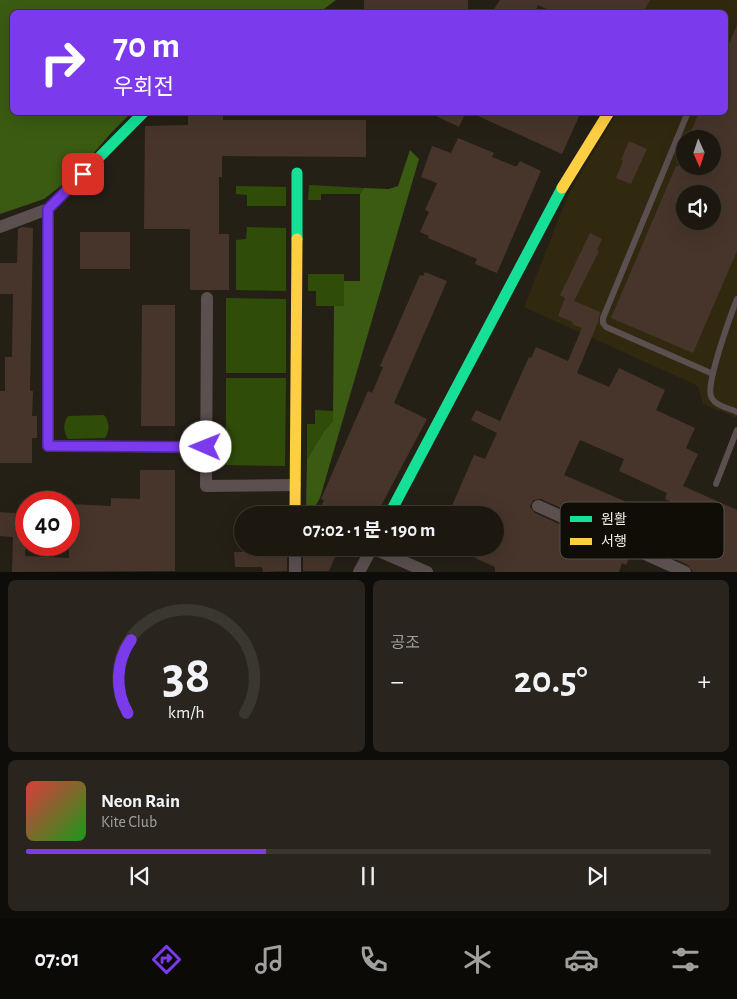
<!DOCTYPE html>
<html lang="ko">
<head>
<meta charset="utf-8">
<style>
	:root { --surface:#1c1810; --page:#29251e; --text:#f1f3f6; --muted:#a0a09f; --line:#3a3730; --accent:#7c3aed }
	body { margin:0; font-family:"Alegreya Sans","Noto Sans KR",sans-serif; background:var(--page); color:var(--text); height:100vh; display:flex; flex-direction:column; font-size:19px; white-space:nowrap }
	* { box-sizing:border-box; margin:0 }
	p { font-size:16px; color:var(--muted) }
	.icon { flex:none; width:28px; height:28px; fill:none; stroke:currentColor; stroke-width:2; stroke-linecap:round; stroke-linejoin:round }
	.map { position:relative; height:572px; overflow:hidden }
	.details { display:flex; flex-direction:column; gap:8px; padding:8px; background:#0f0d09; flex:1 }
	.details>* { flex:none }
	.banner { position:absolute; left:10px; top:10px; width:718px; height:105px; border-radius:8px; box-shadow:0 5px 20px #0002,0 0 0 1px var(--line); background:#7c3aed; color:#fff; overflow:hidden }
	.needle { width:32px; rotate:177deg }
	.controls { position:absolute; left:676px; top:130px; display:grid; gap:10px }
	.controls a { display:grid; place-items:center; width:45px; height:45px; border-radius:50%; background:var(--surface); box-shadow:0 5px 20px #0002,0 0 0 1px var(--line); font-size:25px }
	.speed { position:absolute; left:15px; top:491px; display:flex; gap:10px; font-size:25px; font-weight:700; text-align:center }
	.speed>* { display:grid; place-content:center; width:65px; height:65px; border-radius:50%; background:var(--surface); box-shadow:0 5px 20px #0002,0 0 0 1px var(--line); line-height:1 }
	.speed .limit { border:8px solid #d22; background:#fff; color:#111 }
	.pin { position:absolute; display:grid; place-items:center; width:42px; height:42px; color:#fff; margin:-21px; border-radius:10px; box-shadow:0 2px 8px #0006 }
	.me { position:absolute; width:55px; margin:-28px; rotate:271deg; stroke-linejoin:round; filter:drop-shadow(0 0 4px #0008) }
	.turn { display:flex; align-items:center; gap:18px; height:105px; padding:0 20px; font-size:22px }
	.turn .icon { width:65px; height:65px; stroke-width:2.5 }
	.turn b { display:block; font-size:35px; line-height:42px }
	.big { font-size:38px; font-weight:700; line-height:1.1 }
	.details .tile { flex:1; display:flex; flex-direction:column; justify-content:center; gap:8px; min-width:0; padding:0 18px; border-radius:8px; background:var(--page) }
	.details .dial { align-items:center; gap:0 }
	.dial svg { height:130px; overflow:visible; fill:none; stroke:var(--line); stroke-width:7; stroke-linecap:round; text-anchor:middle }
	.dial text { fill:var(--text); stroke:none }
	.song { display:flex; align-items:center; gap:15px }
	.cover { width:60px; height:60px; border-radius:8px; background:linear-gradient(135deg,hsl(0 70% 55%),hsl(120 70% 35%)) }
	.played { height:5px; border-radius:2px; background:linear-gradient(90deg,var(--accent) 35%,var(--line) 35%) }
	.keys { display:flex; justify-content:space-around; direction:ltr }
	.heat { display:flex; justify-content:space-between; align-items:center; font-size:28px; direction:ltr }
	.details .tiles { flex:1; display:grid; gap:8px; grid-template-columns:1fr 1fr }
	.tile:last-child { grid-column:span 2 }
	.trip { position:absolute; left:234px; top:506px; width:270px; height:50px; border-radius:25px; background:var(--surface); box-shadow:0 5px 20px #0002,0 0 0 1px var(--line); font-weight:700; line-height:50px; text-align:center }
	.tab-bar { display:flex; height:80px; justify-content:space-around; align-items:center; background:#0b0a06; color:var(--muted) }
	.tab-bar .icon { width:35px; height:35px }
	.tab-bar .active { color:var(--accent) }
	.tab-bar b { font-size:22px; color:var(--text) }
	.map>svg:first-child { display:block }
	.built { fill:#312810; fill-rule:evenodd }
	.green { fill:#304c09 }
	.forest { fill:#3b5b12 }
	.building { fill:#47352b; fill-rule:evenodd }
	.lines { fill:none; stroke-linecap:round; stroke-linejoin:round }
	.lane { stroke:#5b4f50; stroke-width:6 }
	.street { stroke:#5b4f50; stroke-width:12 }
	.fast { stroke:#16e098; stroke-width:11 }
	.slow { stroke:#ffcf43; stroke-width:11 }
	.route-casing { stroke:#51269a; stroke-width:12 }
	.route { stroke:#7c3aed; stroke-width:9 }
	.key { fill:#100d06; stroke:#545148; stroke-width:1 }
	.key-label { font-size:14px; fill:#f4efe3 }
</style>
</head>
<body>
<div class="map">
<svg width="737" height="572" viewBox="0 0 737 572">
	<rect width="100%" height="100%" fill="#252016"/>
	<path class="built" d="M 561,0 L 737,0 L 737,418 L 703,404 L 698,386 L 524,307 L 568,195 L 617,113 L 725,112 L 725,12 L 586,12 ZM 685,139 L 712,139 L 712,166 L 685,166 ZM 685,194 L 712,194 L 712,221 L 685,221 Z"/>
	<path class="green" d="M 309,185 L 364,188 L 360,194 L 321,194 L 321,200 L 308,200 Z
		M 236,186 L 286,187 L 286,206 L 247,206 L 247,195 L 236,194 Z
		M 247,227 L 286,228 L 286,291 L 236,290 L 236,240 L 246,239 Z
		M 308,274 L 344,274 L 344,306 L 316,306 L 316,291 L 308,291 Z
		M 226,298 L 286,299 L 286,373 L 226,373 Z
		M 226,378 L 286,378 L 285,466 L 226,465 Z
		M 315,410 L 333,411 L 333,421 L 324,431 L 307,459 L 307,424 L 315,424 Z
		M 104,415 C 110,422 110,431 105,438 L 68,439 C 63,431 63,423 68,416 Z"/>
	<path class="forest" d="M 0,0 L 336,0 L 320,12 L 12,12 L 12,112 L 131,113 L 111,133 L 76,174 L 44,199 L 0,214 Z
		M 410,150 L 419,159 L 320,498 L 312,512 L 306,511 L 307,459 L 324,431 L 333,421 L 334,306 L 344,306 L 344,281 L 360,281 L 360,194 L 364,188 L 389,189 L 398,186 Z"/>
	<path class="building" d="M 364,0 L 468,0 L 468,12 L 364,12 Z
		M 500,0 L 650,0 L 643,12 L 553,12 L 538,5 L 535,12 L 492,12 Z
		M 737,25 L 737,251 L 693,353 L 611,318 L 676,166 L 712,166 L 712,139 L 688,139 L 699,112 L 725,112 L 725,53 ZM 685,194 L 712,194 L 712,221 L 685,221 Z
		M 188,112 L 223,112 L 223,120 L 366,120 L 366,157 L 222,156 L 222,177 L 219,177 L 219,234 L 229,234 L 229,290 L 190,290 L 190,229 L 144,229 L 145,126 L 188,125 Z
		M 428,112 L 466,112 L 459,127 Z
		M 469,112 L 581,112 L 562,154 Z
		M 458,138 L 494,153 L 492,157 L 514,166 L 517,166 L 520,161 L 541,171 L 497,273 L 475,264 L 477,259 L 428,238 L 429,236 L 420,232 L 429,212 L 425,210 L 437,183 L 421,177 L 432,146 L 451,153 Z
		M 629,141 L 647,149 L 631,184 L 616,178 L 623,161 L 621,160 Z
		M 22,227 L 33,228 L 30,391 L 33,391 L 32,416 L 37,416 L 37,438 L 32,438 L 32,463 L 0,463 L 0,391 L 5,391 L 5,357 L 12,357 L 13,294 L 0,294 L 0,263 L 17,263 L 18,229 Z
		M 80,232 L 130,232 L 130,269 L 80,269 Z
		M 590,233 L 602,239 L 597,250 L 599,251 L 574,301 L 600,312 L 598,322 L 577,373 L 609,387 L 619,368 L 665,390 L 656,410 L 695,428 L 686,448 L 698,454 L 683,486 L 737,510 L 737,572 L 693,572 L 688,565 L 660,552 L 678,505 L 665,499 L 667,493 L 619,471 L 624,459 L 580,440 L 564,475 L 645,510 L 640,522 L 643,523 L 635,541 L 541,499 L 533,500 L 530,507 L 535,513 L 630,556 L 626,565 L 622,563 L 619,572 L 495,572 L 495,567 L 475,558 L 480,548 L 495,548 L 495,515 L 448,515 L 474,455 L 485,459 L 497,433 L 471,420 L 476,410 L 500,421 L 529,357 L 531,358 L 536,347 L 568,361 L 582,328 L 572,324 L 573,322 L 558,316 L 565,298 L 560,295 Z
		M 425,272 L 447,281 L 394,403 L 427,419 L 376,515 L 340,515 L 321,507 L 324,500 L 321,499 L 368,391 L 372,393 L 383,367 L 380,366 L 420,275 L 423,276 Z
		M 142,305 L 175,305 L 175,426 L 141,426 Z
		M 140,470 L 175,470 L 175,571 L 12,572 L 13,537 L 0,536 L 0,512 L 26,514 L 25,556 L 69,558 L 69,504 L 111,506 L 111,498 L 140,499 Z
		M 320,548 L 339,548 L 329,571 L 303,571 L 303,552 L 319,552 Z
		M 234,552 L 287,552 L 287,571 L 263,572 L 262,567 L 235,567 Z"/>
	<g class="lines">
		<path class="lane" d="M 688,112 L 603,318 L 603,323 L 606,327 L 713,374
			M 737,299 C 731,314 706,383 711,396 C 714,406 729,408 737,412
			M 716,484 L 737,430"/>
		<path class="street" d="M 0,227 L 48,209
			M 207,298 L 206,486 L 295,485
			M 538,506 L 685,572
			M 372,548 L 427,572
			M 295,572 L 295,548
			M 359,572 L 372,548"/>
		<path class="fast" d="M 144,112 L 48,209 L 48,446 L 206,447
			M 297,239 L 297,173
			M 389,515 L 562,188"/>
		<path class="slow" d="M 562,188 L 609,112
			M 295,515 L 297,239"/>
	</g>
	<g class="lines">
		<g class="route-casing">
			<path id="route" d="M 83,174 L 48,209 L 48,446 L 206,447"/>
		</g>
		<use href="#route" class="route"/>
	</g>
	<rect x="560" y="502" width="164" height="57" rx="8" class="key"/>
	<rect x="570" y="516" width="22" height="6" fill="#16e098"/>
	<rect x="570" y="538" width="22" height="7" fill="#ffcf43"/>
	<g class="key-label">
		<text x="601" y="524">원활</text>
		<text x="601" y="546">서행</text>
	</g>
</svg>
<div class="controls">
<a><svg class="needle" viewBox="-14 -14 28 28"><path d="M0-13l5 13h-10z" fill="#e53935"/><path d="M0 13l5-13h-10z" fill="#a0a09f"/></svg></a>
<a><svg class="icon" aria-label="sound" viewBox="0 0 24 24"><path d="M4 9h4l5-4v14l-5-4H4zM17 9q2 3 0 6"/></svg></a>
</div>
<div class="speed"><div class="limit">40</div></div>
<div class="pin" style="left:83px;top:174px;background:#d93025"><svg class="icon" aria-label="arrive" viewBox="0 0 24 24"><path d="M6 21V4h12l-3 4 3 4H6"/></svg></div>
<svg class="me" style="left:206px;top:447px" viewBox="-20 -20 40 40"><circle r="19" fill="#fff"/><path d="M0-13L10 11 0 6-10 11z" fill="#7c3aed"/></svg>
<div class="trip">07:02 · 1 분 · 190 m</div>
<div class="banner">
<div class="turn"><svg class="icon" aria-label="right" viewBox="0 0 24 24"><path d="M7 20v-9h11M14 6l5 5-5 5"/></svg><div><b>70 m</b>우회전</div></div>
</div>
</div>
<section class="details">
<div class="tiles">
<div class="tile dial"><svg viewBox="0 0 100 80">
<path d="M14 69A42 42 0 1 1 86 69"/>
<path d="M14 69A42 42 0 0 1 16 24" stroke="#7c3aed"/>
<text x="50" y="56" font-size="32" font-weight="700">38</text>
<text x="50" y="72" font-size="11">km/h</text>
</svg></div>
<div class="tile"><p>공조</p>
<div class="heat"><a>−</a><b class="big">20.5°</b><a>+</a></div>
</div>
<div class="tile">
<div class="song"><i class="cover"></i><div><b>Neon Rain</b><p>Kite Club</p></div></div>
<div class="played"></div>
<div class="keys"><svg class="icon" aria-label="previous" viewBox="0 0 24 24"><path d="M18 5L8 12l10 7zM5 5v14"/></svg><svg class="icon" aria-label="pause" viewBox="0 0 24 24"><path d="M8 5v14M16 5v14"/></svg><svg class="icon" aria-label="next" viewBox="0 0 24 24"><path d="M6 5l10 7-10 7zM19 5v14"/></svg></div>
</div>
</div>
</section>
<nav class="tab-bar">
<b>07:01</b>
<svg class="icon active" aria-label="directions" viewBox="0 0 24 24"><path d="M12 3l9 9-9 9-9-9zM9 14v-3h6M13 9l2 2-2 2"/></svg>
<svg class="icon" aria-label="music" viewBox="0 0 24 24"><path d="M9 18V5l10-2v13"/><circle cx="6" cy="18" r="3"/><circle cx="16" cy="16" r="3"/></svg>
<svg class="icon" aria-label="phone" viewBox="0 0 24 24"><path d="M5 4h4l2 5-3 2q2 4 5 5l2-3 5 2v4C11 20 4 13 5 4z"/></svg>
<svg class="icon" aria-label="climate" viewBox="0 0 24 24"><path d="M12 3v18M4 7l16 10M4 17L20 7"/></svg>
<svg class="icon" aria-label="car" viewBox="0 0 24 24"><path d="M5 17H2v-5l4-1 3-4h7l3 4 3 1v5h-3M9 17h6M6 11h13"/><circle cx="7" cy="17" r="2"/><circle cx="17" cy="17" r="2"/></svg>
<svg class="icon" aria-label="filters" viewBox="0 0 24 24"><path d="M4 7h16M4 17h16"/><circle cx="9" cy="7" r="2"/><circle cx="15" cy="17" r="2"/></svg>
</nav>
</body>
</html>
